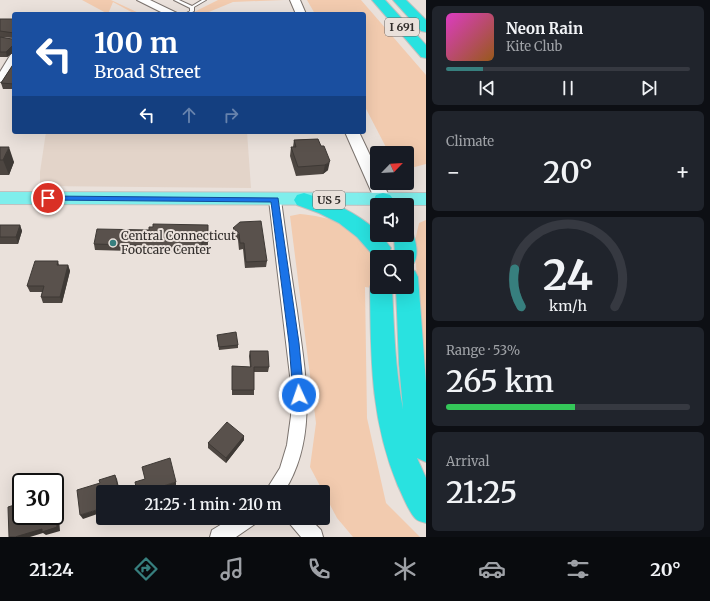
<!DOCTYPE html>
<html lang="en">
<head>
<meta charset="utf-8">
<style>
	:root { --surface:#171b24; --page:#20242c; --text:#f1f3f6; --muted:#9ea1a6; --line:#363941; --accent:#377f7e }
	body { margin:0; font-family:Merriweather,serif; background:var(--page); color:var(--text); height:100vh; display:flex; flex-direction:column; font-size:15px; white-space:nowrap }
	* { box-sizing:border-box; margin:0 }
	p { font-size:13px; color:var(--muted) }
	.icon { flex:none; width:22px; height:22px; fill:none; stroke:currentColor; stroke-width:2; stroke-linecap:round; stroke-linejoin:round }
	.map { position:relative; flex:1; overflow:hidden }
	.details { display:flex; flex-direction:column; gap:6px; padding:6px; background:#0d0f14; width:284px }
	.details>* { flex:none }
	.guide { position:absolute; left:12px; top:12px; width:354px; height:122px; border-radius:4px; box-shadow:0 4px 16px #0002; background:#1a4fa0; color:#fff; overflow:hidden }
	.needle { width:26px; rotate:65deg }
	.controls { position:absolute; left:370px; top:146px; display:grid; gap:8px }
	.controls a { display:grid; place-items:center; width:44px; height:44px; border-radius:4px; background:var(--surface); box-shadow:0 4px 16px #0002; font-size:20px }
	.speed { position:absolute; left:12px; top:473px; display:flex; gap:8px; font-size:20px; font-weight:700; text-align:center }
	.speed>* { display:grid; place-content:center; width:52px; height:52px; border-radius:50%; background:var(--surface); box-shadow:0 4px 16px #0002; line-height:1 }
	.speed .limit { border:2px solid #111; border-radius:6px; background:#fff; color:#111 }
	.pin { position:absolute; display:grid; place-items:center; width:34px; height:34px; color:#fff; margin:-17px; border:2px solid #fff; border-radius:50%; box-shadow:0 1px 4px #0007 }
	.me { position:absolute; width:44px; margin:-22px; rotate:357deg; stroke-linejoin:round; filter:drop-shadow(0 0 3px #0008) }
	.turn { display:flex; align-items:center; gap:14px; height:84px; padding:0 16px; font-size:18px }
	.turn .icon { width:52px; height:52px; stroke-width:2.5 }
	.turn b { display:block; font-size:28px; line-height:34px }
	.lanes { display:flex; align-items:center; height:38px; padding:0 16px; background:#0003; justify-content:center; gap:20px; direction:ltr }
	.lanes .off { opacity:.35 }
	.big { font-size:30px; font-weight:600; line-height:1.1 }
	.details .widget { flex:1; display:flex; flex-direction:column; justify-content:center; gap:6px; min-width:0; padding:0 14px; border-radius:6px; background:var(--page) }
	.details .dial { align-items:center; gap:0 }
	.dial svg { height:104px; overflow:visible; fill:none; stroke:var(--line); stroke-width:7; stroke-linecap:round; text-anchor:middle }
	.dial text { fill:var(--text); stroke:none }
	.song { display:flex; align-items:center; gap:12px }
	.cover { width:48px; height:48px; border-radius:6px; background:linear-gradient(135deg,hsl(310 70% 55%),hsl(30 70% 35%)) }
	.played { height:4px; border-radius:2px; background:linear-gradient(90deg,var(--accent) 15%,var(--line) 15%) }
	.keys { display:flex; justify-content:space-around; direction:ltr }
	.heat { display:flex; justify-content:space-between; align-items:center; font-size:22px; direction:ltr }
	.charge { height:6px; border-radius:3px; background:linear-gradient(90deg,#34c759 53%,var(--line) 0) }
	.trip { position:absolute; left:96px; top:485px; width:234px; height:40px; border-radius:4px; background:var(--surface); box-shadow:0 4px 16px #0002; font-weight:600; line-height:40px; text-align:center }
	.tab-bar { display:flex; height:64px; justify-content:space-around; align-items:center; background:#090b0e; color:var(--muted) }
	.tab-bar .icon { width:28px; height:28px }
	.tab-bar .selected { color:var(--accent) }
	.tab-bar b { font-size:18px; color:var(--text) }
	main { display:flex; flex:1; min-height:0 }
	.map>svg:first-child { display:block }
	.built { fill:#e3d4c9 }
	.green { fill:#f2cbaf }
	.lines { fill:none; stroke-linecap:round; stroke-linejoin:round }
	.lane-casing { stroke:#7b736e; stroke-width:2 }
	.street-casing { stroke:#7b736e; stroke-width:2 }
	.secondary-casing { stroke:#7b736e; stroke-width:2 }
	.primary-casing { stroke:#c1c0bf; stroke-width:2 }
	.highway-casing { stroke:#c1c0bf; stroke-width:2 }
	.lane { fill:#fff; fill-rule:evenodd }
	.street { fill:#fff; fill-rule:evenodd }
	.secondary { fill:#fff; fill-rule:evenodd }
	.primary { fill:#7feeec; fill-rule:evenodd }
	.highway { fill:#29e2e0; fill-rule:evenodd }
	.wall { fill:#4d4641 }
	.shaded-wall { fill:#3e3935 }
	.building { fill:#59514c; stroke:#3e3935 }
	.route { fill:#1a73e8; stroke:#114b97 }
	.poi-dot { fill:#377f7e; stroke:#eae1db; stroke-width:1.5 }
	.labels { text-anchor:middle; stroke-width:4; stroke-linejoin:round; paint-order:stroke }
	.shield { fill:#eae1db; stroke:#686360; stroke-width:1 }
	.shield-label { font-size:11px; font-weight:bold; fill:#312d2b }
	.poi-label { font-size:12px; fill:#312d2b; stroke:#eae1db; text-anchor:start }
</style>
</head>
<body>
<main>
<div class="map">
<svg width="426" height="537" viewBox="0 0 426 537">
	<rect width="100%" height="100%" fill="#eae1db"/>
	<path class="built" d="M 46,132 L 247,132 L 251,188 L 40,186 L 40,172 Z"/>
	<path class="green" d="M 82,0 L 111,0 L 141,14 L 135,14 L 113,2 L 108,14 Z
		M 218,0 L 284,0 L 233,2 L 204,14 L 190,14 Z
		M 307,0 L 361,0 L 426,75 L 426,164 L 407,169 L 407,153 L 389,153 L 364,105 L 364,14 L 315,14 Z
		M 300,214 C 326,216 366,226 371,257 C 373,267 372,278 372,288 L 365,287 L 367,418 L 386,503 L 420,537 L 353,537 L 337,518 L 310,467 L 316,423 L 290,216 Z
		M 426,220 L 426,392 L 421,369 L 415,241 L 419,223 Z"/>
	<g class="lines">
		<g class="lane-casing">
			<path id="lane" d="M 174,0 L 179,0 L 192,6 L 202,0 L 206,0 L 194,7 L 194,11 L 189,14 L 185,14 L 190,11 L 190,8 Z"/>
		</g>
		<g class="street-casing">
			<path id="street" d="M 14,53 L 14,63 L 3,81 L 0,82 L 0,72 L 11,54 Z
				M 275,196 L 281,200 C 286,237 291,274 297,311 C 305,372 319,437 284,492 L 265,492 L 280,468 L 287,445 L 291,416 L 291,384 L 269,200 Z
				M 232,518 L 258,518 L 255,524 L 236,537 L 210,537 L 212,530 Z
				M 287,518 L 309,518 L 321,530 L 323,537 L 301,537 L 290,524 Z"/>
		</g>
		<g class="secondary-casing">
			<path id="secondary" d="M 137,0 L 150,0 L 179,14 L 165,14 Z
				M 290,0 L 300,0 L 306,14 L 296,14 Z
				M 345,132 L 359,132 L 377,170 L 377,183 L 383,183 L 391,200 L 389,204 L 377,204 L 375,200 Z"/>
		</g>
		<g class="primary-casing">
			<path id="primary" d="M 0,192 L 426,193 L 426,205 L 0,204 Z"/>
		</g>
		<g class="highway-casing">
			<path id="highway" d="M 372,0 L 385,0 L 426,45 L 426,58 L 421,57 Z
				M 393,0 L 406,0 L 426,20 L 426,32 L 421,31 Z
				M 304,193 C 331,201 356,212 377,231 L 377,235 L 381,235 L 391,248 L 388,254 L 380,256 L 372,254 L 357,237 L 339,223 L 319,213 L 297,205 L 294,200 L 297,195 Z
				M 383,193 L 390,195 L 398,205 L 377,205 L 377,211 L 374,210 L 371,205 L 376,195 Z
				M 407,228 L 411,230 C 416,239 419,254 414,263 L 407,265 L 407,257 L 395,257 L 394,235 L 407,235 Z
				M 407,268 L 415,271 L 418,277 L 426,383 L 426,462 L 417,458 L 426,478 L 426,523 C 423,522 417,521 415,518 C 409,512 402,494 398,486 C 370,418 371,359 370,287 L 373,281 L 377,279 L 377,287 L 392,287 C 394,328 395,369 403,409 L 399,364 L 396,287 L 407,287 Z"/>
		</g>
		<use href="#lane" class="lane"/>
		<use href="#street" class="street"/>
		<use href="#secondary" class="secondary"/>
		<use href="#primary" class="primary"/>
		<use href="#highway" class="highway"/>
	</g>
	<path class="wall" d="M 0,19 L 14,19 L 14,53 L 14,52 L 7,57 L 0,57 L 0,37 L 12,39 L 13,38 L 0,37 Z
		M 14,63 L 14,89 L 3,89 L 1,83 Z
		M 318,139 L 328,170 L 323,174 L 296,176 L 290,156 L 291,147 L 293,147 L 294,140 Z
		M 0,147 L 14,162 L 9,175 L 0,175 Z
		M 0,225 L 20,225 L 22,231 L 18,244 L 0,244 Z
		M 208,225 L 208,248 L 202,248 L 202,253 L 95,250 L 94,244 L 149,230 Z
		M 233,228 L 267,261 L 266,267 L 245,268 L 243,249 L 239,250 L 238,240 L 233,234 Z
		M 58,261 L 59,265 L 68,265 L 70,271 L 62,303 L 43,303 L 41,297 L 42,292 L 30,292 L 27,286 Z
		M 217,335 L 238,345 L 238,348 L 219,350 Z
		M 250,351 L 269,367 L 268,372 L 254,372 L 254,395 L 232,395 L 232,366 L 250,367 L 249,356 Z
		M 244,436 L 244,440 L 226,463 L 208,448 L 208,443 Z"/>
	<path class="shaded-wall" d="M 12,46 L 14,52 L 7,57 L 6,52 Z
		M 9,147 L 14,162 L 9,175 L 3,160 Z
		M 330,161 L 328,170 L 323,174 L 325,165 Z
		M 20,225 L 22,231 L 18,244 L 16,237 Z
		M 68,265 L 70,271 L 62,303 L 60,297 Z
		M 244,436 L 244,440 L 226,463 L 226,458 Z
		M 115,475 L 117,479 L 120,492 L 119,492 Z
		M 176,482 L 176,486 L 158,492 L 144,492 Z
		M 55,500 L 58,504 L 60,531 L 46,535 L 43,533 L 30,537 L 15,537 Z
		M 103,508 L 103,512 L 83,519 L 80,515 Z"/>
	<path class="building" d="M 0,19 L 14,19 L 14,52 L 14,48 L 12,46 L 6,52 L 0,52 L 0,37 L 12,39 L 14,33 L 0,31 Z
		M 14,63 L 14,84 L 1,83 Z
		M 318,139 L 321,146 L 324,146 L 330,161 L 325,165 L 298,167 L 291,147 L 296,147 L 294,140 Z
		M 0,147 L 9,147 L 3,160 L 0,160 Z
		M 261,221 L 267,261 L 246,262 L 244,243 L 240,243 L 239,233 L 233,228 L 240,222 Z
		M 153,224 L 208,225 L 208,242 L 202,242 L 202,247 L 94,244 L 97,229 L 149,230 L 149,227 L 153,227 Z
		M 0,225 L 20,225 L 16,237 L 0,237 Z
		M 35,261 L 58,261 L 57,265 L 68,265 L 60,297 L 41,297 L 44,286 L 27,286 Z
		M 236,332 L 238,345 L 219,347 L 217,335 Z
		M 250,351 L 268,351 L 269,367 L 254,367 L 254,390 L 232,390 L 232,366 L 251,367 Z
		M 227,422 L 244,436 L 226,458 L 208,443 Z
		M 170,458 L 176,482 L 144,492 L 137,492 L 135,482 L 145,479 L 142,467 Z
		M 115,475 L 119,492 L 103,492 L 103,508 L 80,515 L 77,490 L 100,483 L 99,480 Z
		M 55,500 L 57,527 L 42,532 L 42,529 L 15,537 L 9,537 L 8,507 L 21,503 L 21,516 L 55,516 Z"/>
	<path class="route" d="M 48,196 L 278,198 L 299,343 L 304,395 L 303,398 L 299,400 L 295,398 L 293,395 L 289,343 L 271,202 L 45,200 L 44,198 Z"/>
	<circle class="poi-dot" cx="113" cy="243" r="4"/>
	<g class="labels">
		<g class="shield">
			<rect x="385" y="18" width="34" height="18" rx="3"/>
			<rect x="313" y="191" width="32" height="18" rx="3"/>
		</g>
		<g class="shield-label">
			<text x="402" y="31">I 691</text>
			<text x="329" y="204">US 5</text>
		</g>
		<g class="poi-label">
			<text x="121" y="240">Central Connecticut<tspan x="121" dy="14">Footcare Center</tspan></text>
		</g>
	</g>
</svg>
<div class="controls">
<a><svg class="needle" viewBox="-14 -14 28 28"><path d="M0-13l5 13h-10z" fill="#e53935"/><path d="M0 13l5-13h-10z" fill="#9ea1a6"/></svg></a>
<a><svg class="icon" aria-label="sound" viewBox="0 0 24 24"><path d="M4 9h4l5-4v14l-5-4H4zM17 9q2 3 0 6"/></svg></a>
<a><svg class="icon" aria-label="search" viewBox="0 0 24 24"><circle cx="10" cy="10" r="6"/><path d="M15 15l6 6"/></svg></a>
</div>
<div class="speed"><div class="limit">30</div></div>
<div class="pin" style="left:48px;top:198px;background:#d93025"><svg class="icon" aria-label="arrive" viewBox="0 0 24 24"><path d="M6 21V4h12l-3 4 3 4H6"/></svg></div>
<svg class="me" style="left:299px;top:395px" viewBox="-20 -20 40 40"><circle r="17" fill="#1a73e8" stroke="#fff" stroke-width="3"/><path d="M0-11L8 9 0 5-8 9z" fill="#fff"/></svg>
<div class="trip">21:25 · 1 min · 210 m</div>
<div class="guide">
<div class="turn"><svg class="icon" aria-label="left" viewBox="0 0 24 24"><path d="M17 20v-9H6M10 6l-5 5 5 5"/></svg><div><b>100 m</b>Broad Street</div></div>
<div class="lanes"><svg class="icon" aria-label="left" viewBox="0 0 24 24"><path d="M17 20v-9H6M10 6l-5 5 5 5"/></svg><svg class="icon off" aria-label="ahead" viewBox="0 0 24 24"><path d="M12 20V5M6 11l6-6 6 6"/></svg><svg class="icon off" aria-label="right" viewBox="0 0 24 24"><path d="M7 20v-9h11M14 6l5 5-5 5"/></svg></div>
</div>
</div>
<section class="details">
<div class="widget">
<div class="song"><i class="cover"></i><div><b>Neon Rain</b><p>Kite Club</p></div></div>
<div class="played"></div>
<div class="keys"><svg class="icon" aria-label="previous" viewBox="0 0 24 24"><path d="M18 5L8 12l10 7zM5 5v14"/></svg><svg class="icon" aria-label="pause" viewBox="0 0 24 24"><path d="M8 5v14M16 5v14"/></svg><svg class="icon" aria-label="next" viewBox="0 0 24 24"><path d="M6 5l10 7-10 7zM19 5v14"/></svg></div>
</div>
<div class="widget"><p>Climate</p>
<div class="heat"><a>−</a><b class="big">20°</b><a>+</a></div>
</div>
<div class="widget dial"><svg viewBox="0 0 100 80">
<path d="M14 69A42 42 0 1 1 86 69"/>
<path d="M14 69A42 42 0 0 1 9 40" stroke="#377f7e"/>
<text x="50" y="56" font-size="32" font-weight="700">24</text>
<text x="50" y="72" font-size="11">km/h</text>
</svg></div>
<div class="widget"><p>Range · 53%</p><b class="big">265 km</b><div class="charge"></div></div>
<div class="widget"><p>Arrival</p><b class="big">21:25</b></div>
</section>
</main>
<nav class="tab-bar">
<b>21:24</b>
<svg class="icon selected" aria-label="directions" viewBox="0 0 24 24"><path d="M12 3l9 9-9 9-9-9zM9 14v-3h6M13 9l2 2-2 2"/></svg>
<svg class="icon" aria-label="music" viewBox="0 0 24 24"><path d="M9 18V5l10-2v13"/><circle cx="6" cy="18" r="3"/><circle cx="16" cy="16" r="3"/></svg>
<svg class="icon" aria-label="phone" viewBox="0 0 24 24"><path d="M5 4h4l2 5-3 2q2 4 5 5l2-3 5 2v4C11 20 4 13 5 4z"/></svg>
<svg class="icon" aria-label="climate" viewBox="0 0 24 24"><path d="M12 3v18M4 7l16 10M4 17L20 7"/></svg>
<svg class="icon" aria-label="car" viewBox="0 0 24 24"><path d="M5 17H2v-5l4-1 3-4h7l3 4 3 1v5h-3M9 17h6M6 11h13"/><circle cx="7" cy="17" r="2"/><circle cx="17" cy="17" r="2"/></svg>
<svg class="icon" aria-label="filters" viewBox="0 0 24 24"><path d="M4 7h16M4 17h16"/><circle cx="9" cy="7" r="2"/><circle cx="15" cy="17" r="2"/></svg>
<b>20°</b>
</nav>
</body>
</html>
